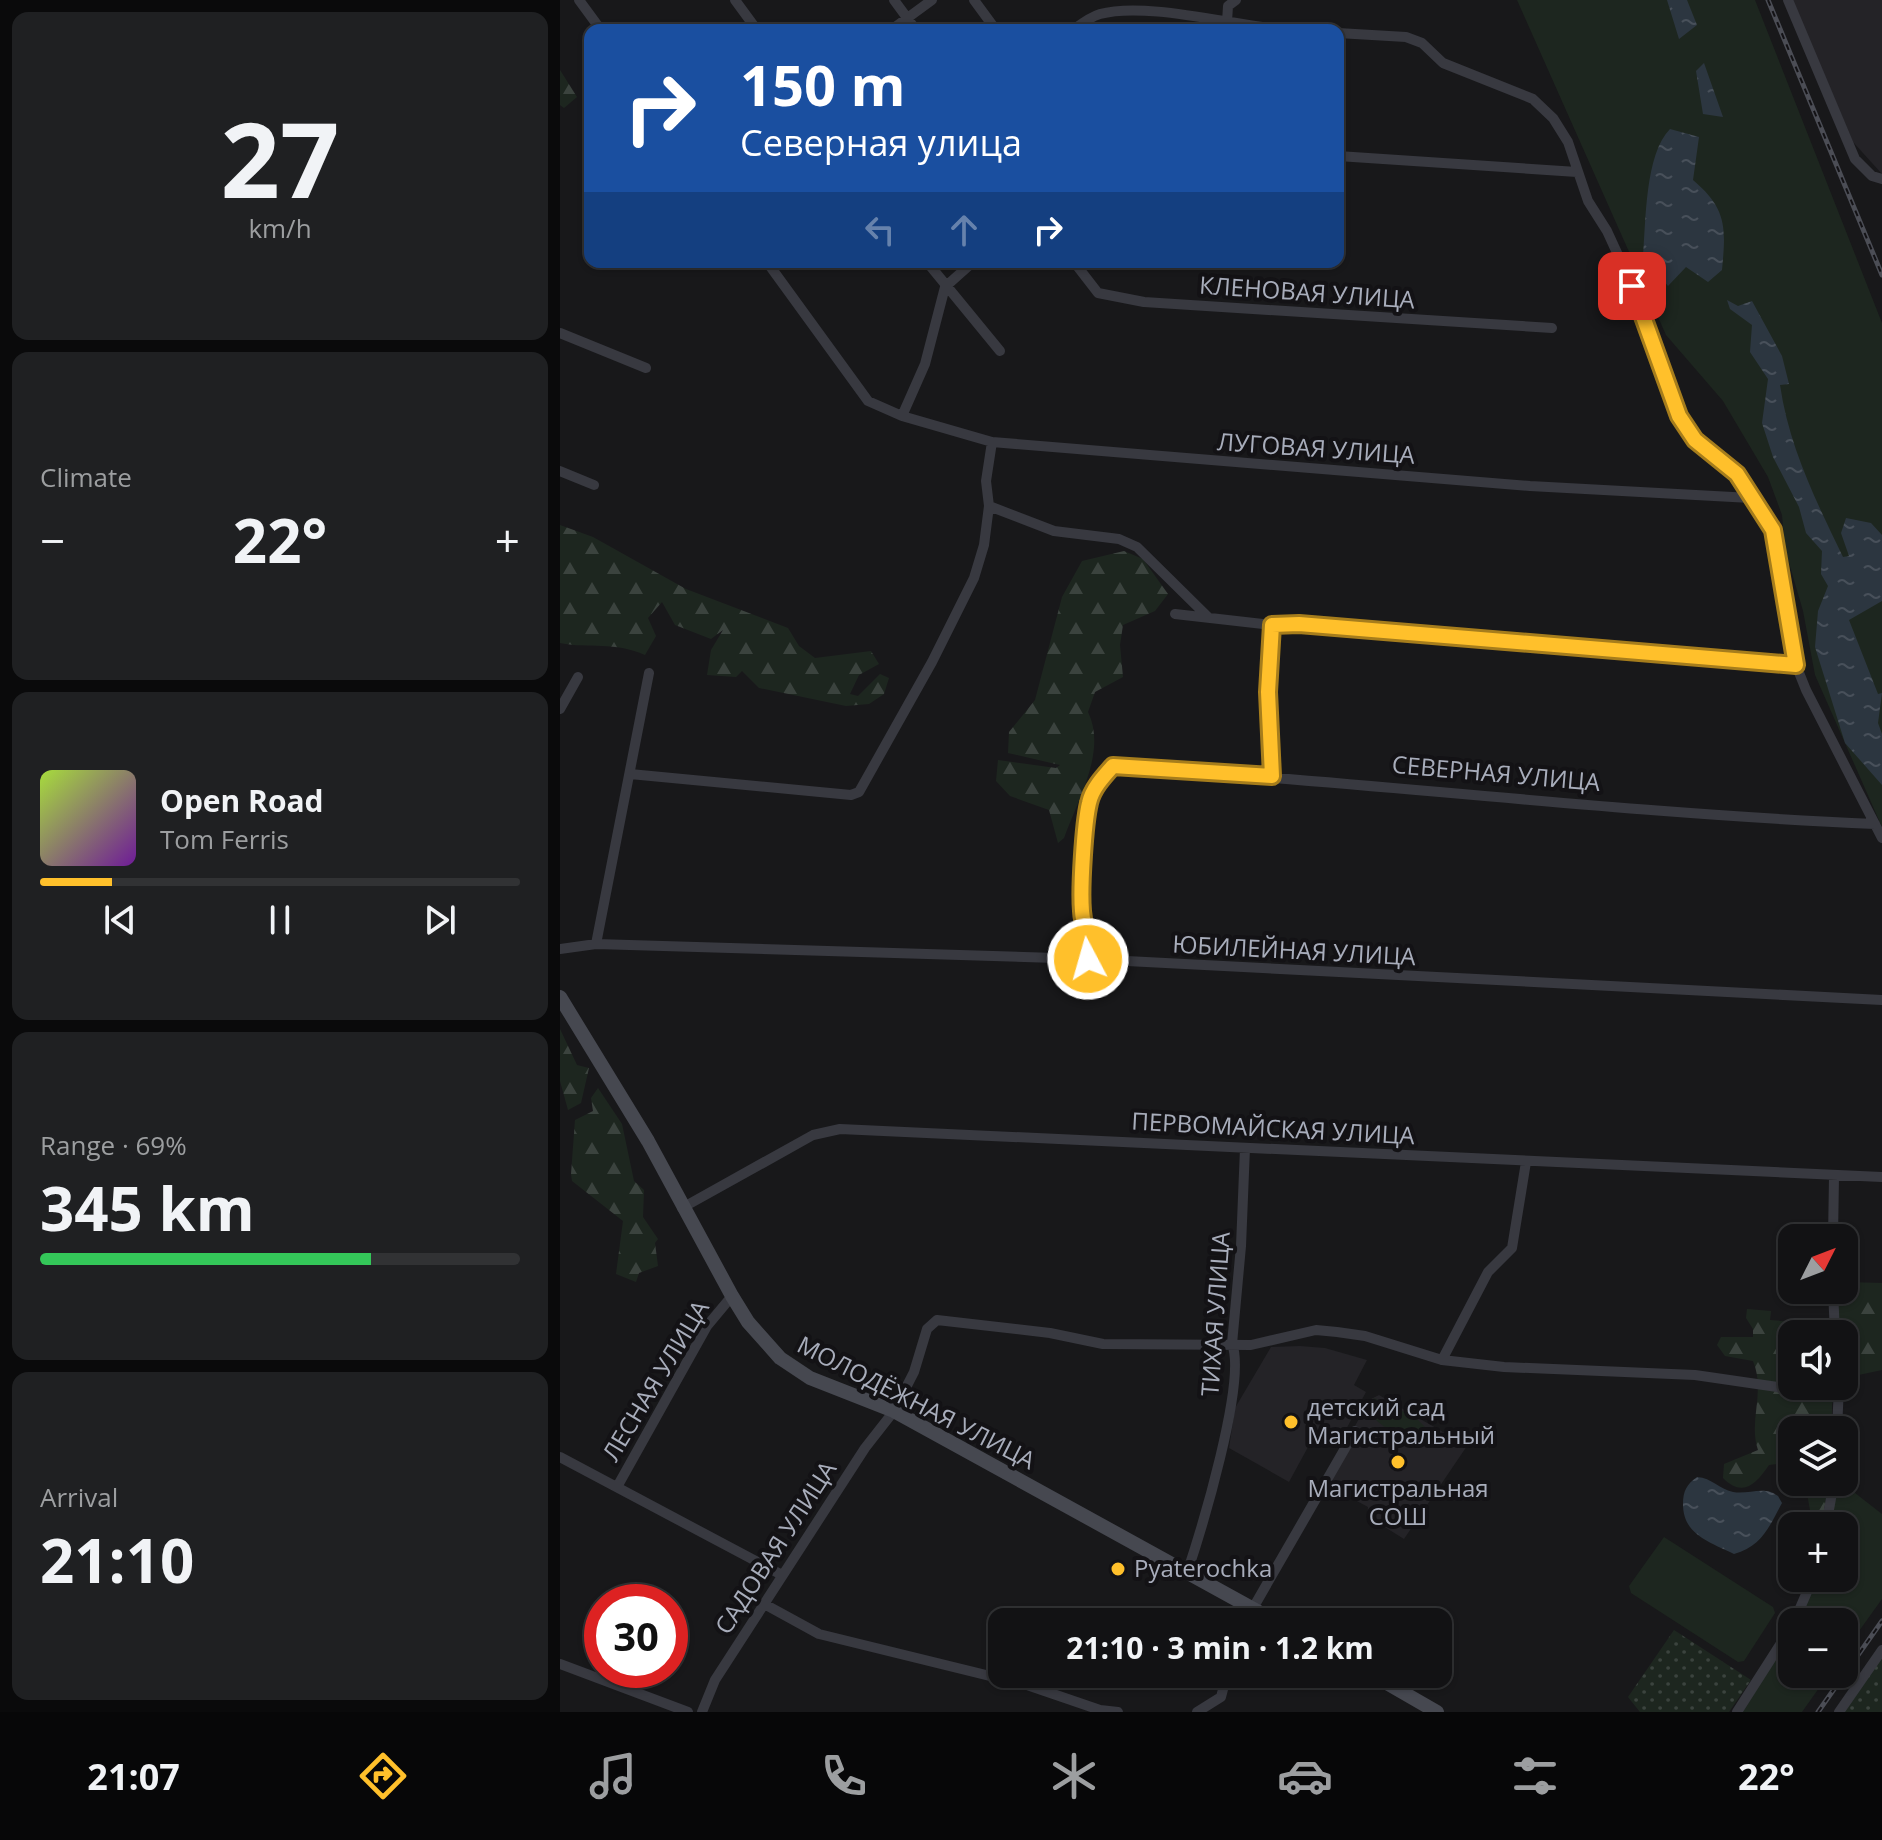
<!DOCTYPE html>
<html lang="en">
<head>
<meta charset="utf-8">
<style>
	:root { --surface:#121214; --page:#1f2022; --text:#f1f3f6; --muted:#9c9ea0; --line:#313234; --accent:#ffc02b }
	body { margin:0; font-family:"Open Sans",sans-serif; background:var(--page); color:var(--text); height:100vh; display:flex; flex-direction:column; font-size:30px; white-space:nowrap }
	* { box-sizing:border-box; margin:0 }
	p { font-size:26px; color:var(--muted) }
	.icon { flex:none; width:44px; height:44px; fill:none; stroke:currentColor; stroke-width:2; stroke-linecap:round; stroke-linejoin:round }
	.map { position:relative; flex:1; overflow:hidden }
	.details { display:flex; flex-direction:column; gap:12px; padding:12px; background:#0a0a0b; width:560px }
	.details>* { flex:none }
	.hud { position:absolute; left:24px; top:24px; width:760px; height:244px; border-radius:16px; box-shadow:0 2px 6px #0004,0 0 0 2px var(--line); background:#1a4fa0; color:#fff; overflow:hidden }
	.needle { width:52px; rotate:48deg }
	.tools { position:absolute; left:1218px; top:1224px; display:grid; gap:16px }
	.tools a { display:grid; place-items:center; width:80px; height:80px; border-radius:16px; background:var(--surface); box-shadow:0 2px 6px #0004,0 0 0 2px var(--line); font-size:40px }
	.speed { position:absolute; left:24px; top:1584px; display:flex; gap:16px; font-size:40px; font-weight:700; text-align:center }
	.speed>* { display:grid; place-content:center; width:104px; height:104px; border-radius:50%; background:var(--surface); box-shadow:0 2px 6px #0004,0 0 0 2px var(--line); line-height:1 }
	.speed .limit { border:12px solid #d22; background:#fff; color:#111 }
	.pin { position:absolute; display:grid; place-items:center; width:68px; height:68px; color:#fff; margin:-34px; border-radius:16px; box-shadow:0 4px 12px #0006 }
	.me { position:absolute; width:88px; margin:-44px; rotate:354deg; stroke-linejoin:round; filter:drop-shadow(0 0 6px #0008) }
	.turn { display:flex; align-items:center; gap:28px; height:168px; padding:0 24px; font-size:36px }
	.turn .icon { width:104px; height:104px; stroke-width:2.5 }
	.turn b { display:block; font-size:56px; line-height:68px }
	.lanes { display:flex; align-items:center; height:76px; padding:0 24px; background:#0003; justify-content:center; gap:40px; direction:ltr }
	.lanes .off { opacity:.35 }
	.big { font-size:60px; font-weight:700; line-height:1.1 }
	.details .widget { flex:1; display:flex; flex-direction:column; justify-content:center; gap:12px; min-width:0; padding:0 28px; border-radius:16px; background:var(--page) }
	.details .dial { align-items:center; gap:0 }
	.dial b { font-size:104px; line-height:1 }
	.song { display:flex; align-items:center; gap:24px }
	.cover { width:96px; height:96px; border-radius:12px; background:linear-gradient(135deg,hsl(80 70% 55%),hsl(280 70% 35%)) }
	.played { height:8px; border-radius:4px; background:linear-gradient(90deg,var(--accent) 15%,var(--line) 15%) }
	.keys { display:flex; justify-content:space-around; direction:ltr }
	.heat { display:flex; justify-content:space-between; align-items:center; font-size:44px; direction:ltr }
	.charge { height:12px; border-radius:6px; background:linear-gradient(90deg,#34c759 69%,var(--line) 0) }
	.trip { position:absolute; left:428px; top:1608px; width:464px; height:80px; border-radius:16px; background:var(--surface); box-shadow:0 2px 6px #0004,0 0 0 2px var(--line); font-weight:700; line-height:80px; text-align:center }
	.tab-bar { display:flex; height:128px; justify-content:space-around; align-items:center; background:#070708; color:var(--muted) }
	.tab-bar .icon { width:56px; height:56px }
	.tab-bar .on { color:var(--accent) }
	.tab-bar b { font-size:36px; color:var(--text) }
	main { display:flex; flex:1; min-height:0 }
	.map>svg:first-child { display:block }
	.built { fill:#242327 }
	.grass { fill:#1d261f }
	.forest { fill:url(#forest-firs) }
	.garden { fill:url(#garden-dots) }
	.water { fill:url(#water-ripples) }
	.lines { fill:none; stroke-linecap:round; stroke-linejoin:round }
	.street { stroke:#383940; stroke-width:10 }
	.secondary { stroke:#464850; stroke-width:14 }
	.rail-casing { stroke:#4b4d55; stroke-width:5 }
	.rail { stroke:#131215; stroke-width:2; stroke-dasharray:6; stroke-linecap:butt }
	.route-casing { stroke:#a67d1c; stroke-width:20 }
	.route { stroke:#ffc02b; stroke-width:14 }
	.poi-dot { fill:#ffc02b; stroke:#131215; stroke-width:3 }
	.labels { text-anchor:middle; stroke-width:8; stroke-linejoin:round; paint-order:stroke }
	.street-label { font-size:24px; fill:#a8adbb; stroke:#131215 }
	.poi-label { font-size:24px; fill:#a8adbb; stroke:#131215; text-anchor:start }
</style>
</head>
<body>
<main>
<section class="details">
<div class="widget dial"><b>27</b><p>km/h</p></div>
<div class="widget"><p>Climate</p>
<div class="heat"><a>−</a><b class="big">22°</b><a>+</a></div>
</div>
<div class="widget">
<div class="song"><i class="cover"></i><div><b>Open Road</b><p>Tom Ferris</p></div></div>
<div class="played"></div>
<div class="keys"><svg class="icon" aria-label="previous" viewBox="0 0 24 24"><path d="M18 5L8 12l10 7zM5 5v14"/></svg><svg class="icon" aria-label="pause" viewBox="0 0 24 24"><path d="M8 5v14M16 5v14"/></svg><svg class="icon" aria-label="next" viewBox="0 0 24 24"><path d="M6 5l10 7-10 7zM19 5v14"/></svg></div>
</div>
<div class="widget"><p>Range · 69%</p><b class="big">345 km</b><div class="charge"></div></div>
<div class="widget"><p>Arrival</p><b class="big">21:10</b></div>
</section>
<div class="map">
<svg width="1322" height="1712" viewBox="0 0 1322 1712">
	<defs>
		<pattern id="forest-firs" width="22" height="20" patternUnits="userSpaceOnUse" patternTransform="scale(2)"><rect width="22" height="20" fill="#1d261f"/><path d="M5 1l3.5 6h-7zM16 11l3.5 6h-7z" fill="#3b433e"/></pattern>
		<pattern id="garden-dots" width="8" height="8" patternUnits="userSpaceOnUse" patternTransform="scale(2)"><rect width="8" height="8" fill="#1d261f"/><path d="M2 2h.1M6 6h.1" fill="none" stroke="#3b433e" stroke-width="1.8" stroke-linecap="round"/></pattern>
		<pattern id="water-ripples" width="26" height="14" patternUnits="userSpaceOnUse" patternTransform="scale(2)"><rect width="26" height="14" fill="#2c3640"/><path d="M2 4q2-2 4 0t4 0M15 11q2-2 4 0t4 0" fill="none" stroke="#48505a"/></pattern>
	</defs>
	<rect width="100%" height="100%" fill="#18181a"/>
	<path class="built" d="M 1232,0 L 1322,0 L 1322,174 L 1293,142 Z
		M 740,1346 L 765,1348 L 807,1360 L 794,1385 L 806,1392 L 782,1437 L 772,1446 L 754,1436 L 729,1482 L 669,1448 L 675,1408 L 711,1347 Z
		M 819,1395 L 907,1446 L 844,1539 L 807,1516 L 808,1507 L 767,1485 L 799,1429 L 795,1426 L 809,1400 Z"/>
	<path class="grass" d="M 957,0 L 1195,0 L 1322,323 L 1322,827 L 1255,675 L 1243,611 L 1225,549 L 1222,515 L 1208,477 L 1163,401 L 1106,335 Z
		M 814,1398 L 855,1417 L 872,1434 L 868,1441 C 850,1445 813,1424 806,1407 Z
		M 1274,1482 L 1281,1482 L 1322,1514 L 1322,1599 L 1284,1652 L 1284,1622 L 1233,1622 L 1253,1578 L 1284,1578 L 1284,1526 L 1266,1526 Z
		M 1104,1537 L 1213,1607 L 1215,1613 L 1184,1661 L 1178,1662 L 1071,1593 L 1069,1586 Z
		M 1232,1623 L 1232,1674 L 1269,1674 L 1242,1712 L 1177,1712 Z"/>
	<path class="forest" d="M 0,70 L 17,97 L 4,108 L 0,105 Z
		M 0,525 L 33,537 L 126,589 L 228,628 L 239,646 L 255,658 L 311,651 L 319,664 L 299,675 L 290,694 L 298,696 L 320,674 L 329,678 L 324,694 L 309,704 L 286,706 L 199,688 L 182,671 L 176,677 L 147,675 L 151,650 L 163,630 L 151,639 L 115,625 L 102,602 L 88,618 L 96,636 L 85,655 C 53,641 32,649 0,643 Z
		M 564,551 L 583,559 L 608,594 L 595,611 L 563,625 L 560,645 L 563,677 L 535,692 L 528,712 C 547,751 518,799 504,838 L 498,843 L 489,810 L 450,796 L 436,781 L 438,760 L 496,768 L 500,765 L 448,753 L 449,732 L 475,700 L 502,597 L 522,561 Z
		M 0,1029 L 17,1065 L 29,1068 L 21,1103 L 8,1110 L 0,1081 Z
		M 38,1088 L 62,1124 L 74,1181 L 84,1190 L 83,1217 L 98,1239 L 95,1243 L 98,1266 L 79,1273 L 76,1282 L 56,1274 L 63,1221 L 12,1181 L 11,1174 L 15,1120 L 33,1111 L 31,1098 Z
		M 1284,1282 L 1322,1283 L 1322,1370 L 1284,1378 L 1284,1334 L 1232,1334 L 1232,1386 L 1278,1386 L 1272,1404 L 1272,1430 L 1232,1430 L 1232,1462 L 1209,1465 C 1196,1484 1183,1498 1163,1478 L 1164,1464 L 1198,1450 C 1188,1420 1206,1393 1193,1361 L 1165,1356 L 1157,1345 L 1161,1337 L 1193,1337 L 1193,1329 L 1186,1318 L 1187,1309 L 1211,1311 L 1210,1320 L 1257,1324 L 1269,1321 L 1277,1310 L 1277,1290 L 1284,1290 Z
		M 1245,1482 L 1269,1482 L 1263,1516 L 1258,1520 L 1250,1510 Z"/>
	<path class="garden" d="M 1114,1630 L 1191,1680 L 1169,1712 L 1080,1712 L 1068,1697 Z
		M 1322,1645 L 1322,1712 L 1275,1712 Z"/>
	<path class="water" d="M 1107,0 L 1127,0 L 1137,25 L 1119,39 Z
		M 1144,63 L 1163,117 L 1143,114 L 1136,71 Z
		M 1110,129 L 1139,137 L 1133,180 C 1167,209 1166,227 1162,270 L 1148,282 L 1126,267 L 1108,286 L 1083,256 C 1086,221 1085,154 1110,129 Z
		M 1167,300 L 1178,306 L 1192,301 L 1222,356 L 1229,384 L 1220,385 C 1229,447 1256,501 1283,557 L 1289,556 L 1281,533 L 1286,518 L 1311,523 L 1322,535 L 1322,601 L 1289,620 L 1318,694 L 1322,693 L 1318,723 L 1322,734 L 1322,785 L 1285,743 L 1255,647 L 1258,611 L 1268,586 L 1261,574 L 1262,551 L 1246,533 L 1239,507 L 1213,457 L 1202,423 L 1208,379 L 1190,352 L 1192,325 L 1170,309 Z
		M 1137,1477 C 1152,1478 1159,1489 1173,1492 C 1189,1495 1204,1485 1218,1496 L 1222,1503 C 1209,1527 1202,1546 1174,1554 C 1150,1542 1123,1535 1123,1504 C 1123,1491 1127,1484 1137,1477 Z"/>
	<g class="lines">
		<path class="street" d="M 19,0 L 41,30
			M 175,0 L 197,30
			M 334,0 L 356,30
			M 414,0 L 436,30
			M 1228,0 L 1295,159 L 1312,176 L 1322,179
			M 667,22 L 668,6 L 676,0
			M 331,30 L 372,0
			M 513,30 C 521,24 530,17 540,14 C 587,1 679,27 731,30
			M 778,33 L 846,37 L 862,43 L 883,63 L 973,99 L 993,118 L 1008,142 L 1028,201 L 1047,231 L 1081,305 L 1119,416 L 1135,440 L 1177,474 L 1191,498
			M 778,156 L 1017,172
			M 207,262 L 308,401 L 342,416 L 432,442 L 970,486 L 1191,498 L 1206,514 L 1213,530 L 1236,665 L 1246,690 L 1322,838
			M 367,262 L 440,351
			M 514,262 L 538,293 L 584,302 L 992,328
			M 0,333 L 86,368
			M 342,416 L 365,364 L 385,287 L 413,262
			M 0,471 L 34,485
			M 429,506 L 494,531 L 559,539 L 577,547 L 648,617
			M 615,614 L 712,625 L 739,624 L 1086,655 L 1236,665
			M 712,625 L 708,692 L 712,776
			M 0,709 L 18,677
			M 70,774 L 291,795 L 299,792 L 372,662 L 414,578 L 424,545 L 429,506 L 426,481 L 432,442
			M 36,944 L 89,673
			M 0,949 L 36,944 L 528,959 L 1322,1000
			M 528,959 C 533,932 523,933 522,911 C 520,889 524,824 529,803 C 532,789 543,777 553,766 C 807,782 1061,813 1315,824
			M 122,1208 L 253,1135 L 280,1129 L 1322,1177
			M 1273,1238 L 1274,1177
			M 1273,1290 L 1275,1334
			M 882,1360 L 928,1272 L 952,1248 L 966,1162
			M 1277,1430 L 1279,1386
			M 0,1457 L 222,1575
			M 57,1487 L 147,1326 L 172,1296
			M 1266,1526 L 1274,1482
			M 627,1573 C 641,1531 687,1381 672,1344 L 681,1246 L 685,1148
			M 204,1604 L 259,1634 L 467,1685 L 540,1710 L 558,1712
			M 685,1622 L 795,1431
			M 1234,1622 L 1253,1578
			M 0,1664 L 128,1712
			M 142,1712 L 155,1680 L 305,1448 L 334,1411 L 354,1372 L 367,1329 L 377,1320 L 490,1333 L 543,1344 L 691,1345 L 756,1330 L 777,1332 L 805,1336 L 882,1360 L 944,1367 L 1135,1375 L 1279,1396
			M 637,1712 L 661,1697 L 667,1674
			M 1177,1712 L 1232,1626
			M 1279,1712 L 1322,1650"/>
		<path class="secondary" d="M 0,997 L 88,1141 L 172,1296 L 188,1322 L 220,1358 L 250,1378 L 334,1411 L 717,1622
			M 811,1674 L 877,1712"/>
		<g class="rail-casing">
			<path id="rail" d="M 1208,0 L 1322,275
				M 1258,1712 L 1322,1621"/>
		</g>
		<use href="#rail" class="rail"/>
	</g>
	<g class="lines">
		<g class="route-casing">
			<path id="route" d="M 528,959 C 533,932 523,933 522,911 C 520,889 524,824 529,803 C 532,789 543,777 553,766 L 712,776 L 708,692 L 712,625 L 739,624 L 1236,665 L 1213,530 L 1177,474 L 1135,440 L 1119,416 L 1072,286"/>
		</g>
		<use href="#route" class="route"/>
	</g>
	<g class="poi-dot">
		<circle cx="731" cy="1422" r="8"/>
		<circle cx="838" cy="1462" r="8"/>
		<circle cx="558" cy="1569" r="8"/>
	</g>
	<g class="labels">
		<g class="street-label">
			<text transform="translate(747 293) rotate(4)" y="8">КЛЕНОВАЯ УЛИЦА</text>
			<text transform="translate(756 449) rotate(4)" y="8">ЛУГОВАЯ УЛИЦА</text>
			<text transform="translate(936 774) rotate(5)" y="8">СЕВЕРНАЯ УЛИЦА</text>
			<text transform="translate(734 951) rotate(3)" y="8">ЮБИЛЕЙНАЯ УЛИЦА</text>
			<text transform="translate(713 1129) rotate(3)" y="8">ПЕРВОМАЙСКАЯ УЛИЦА</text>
			<text transform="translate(656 1314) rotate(-86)" y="8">ТИХАЯ УЛИЦА</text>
			<text transform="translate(96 1381) rotate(-59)" y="8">ЛЕСНАЯ УЛИЦА</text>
			<text transform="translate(356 1403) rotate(27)" y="8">МОЛОДЁЖНАЯ УЛИЦА</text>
			<text transform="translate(216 1548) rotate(-57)" y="8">САДОВАЯ УЛИЦА</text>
		</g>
		<g class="poi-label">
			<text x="747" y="1416">детский сад<tspan x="747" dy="28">Магистральный</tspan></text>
			<text x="838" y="1497" text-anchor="middle">Магистральная<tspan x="838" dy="28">СОШ</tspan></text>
			<text x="574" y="1577">Pyaterochka</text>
		</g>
	</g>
</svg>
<div class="tools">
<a><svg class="needle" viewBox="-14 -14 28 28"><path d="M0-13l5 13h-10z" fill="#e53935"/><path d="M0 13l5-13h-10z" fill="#9c9ea0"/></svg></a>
<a><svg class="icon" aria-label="sound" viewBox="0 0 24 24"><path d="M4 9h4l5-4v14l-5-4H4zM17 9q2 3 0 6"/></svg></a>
<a><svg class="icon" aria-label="layers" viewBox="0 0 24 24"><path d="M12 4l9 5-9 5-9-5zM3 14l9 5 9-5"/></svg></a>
<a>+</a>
<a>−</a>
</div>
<div class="speed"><div class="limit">30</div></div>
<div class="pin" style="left:1072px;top:286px;background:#d93025"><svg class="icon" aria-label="arrive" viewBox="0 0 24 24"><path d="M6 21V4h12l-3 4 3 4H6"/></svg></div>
<svg class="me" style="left:528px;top:959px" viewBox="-20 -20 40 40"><circle r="17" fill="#ffc02b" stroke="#fff" stroke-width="3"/><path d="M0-11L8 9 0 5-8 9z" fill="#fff"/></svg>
<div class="trip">21:10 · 3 min · 1.2 km</div>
<div class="hud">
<div class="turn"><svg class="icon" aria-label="right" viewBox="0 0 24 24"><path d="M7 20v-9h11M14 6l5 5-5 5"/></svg><div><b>150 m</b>Северная улица</div></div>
<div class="lanes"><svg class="icon off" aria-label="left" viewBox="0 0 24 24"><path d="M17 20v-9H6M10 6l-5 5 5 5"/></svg><svg class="icon off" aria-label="ahead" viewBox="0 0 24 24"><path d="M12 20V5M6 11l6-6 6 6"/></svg><svg class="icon" aria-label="right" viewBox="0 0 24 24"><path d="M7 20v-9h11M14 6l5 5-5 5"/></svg></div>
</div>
</div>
</main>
<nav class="tab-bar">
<b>21:07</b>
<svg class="icon on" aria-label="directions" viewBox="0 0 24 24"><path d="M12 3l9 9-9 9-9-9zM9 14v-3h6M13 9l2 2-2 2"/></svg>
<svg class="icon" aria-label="music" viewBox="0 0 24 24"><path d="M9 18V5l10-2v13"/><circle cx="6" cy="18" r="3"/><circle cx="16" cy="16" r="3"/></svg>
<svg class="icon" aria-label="phone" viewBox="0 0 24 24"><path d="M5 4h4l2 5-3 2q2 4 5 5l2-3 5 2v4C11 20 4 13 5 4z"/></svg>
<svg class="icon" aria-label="climate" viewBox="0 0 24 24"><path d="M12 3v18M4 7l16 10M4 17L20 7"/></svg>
<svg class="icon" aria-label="car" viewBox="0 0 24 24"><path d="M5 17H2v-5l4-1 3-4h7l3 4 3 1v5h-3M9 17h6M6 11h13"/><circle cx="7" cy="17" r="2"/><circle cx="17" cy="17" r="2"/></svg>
<svg class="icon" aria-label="filters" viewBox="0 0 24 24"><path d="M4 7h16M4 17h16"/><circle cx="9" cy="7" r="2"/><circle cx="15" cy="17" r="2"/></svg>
<b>22°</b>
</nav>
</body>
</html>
